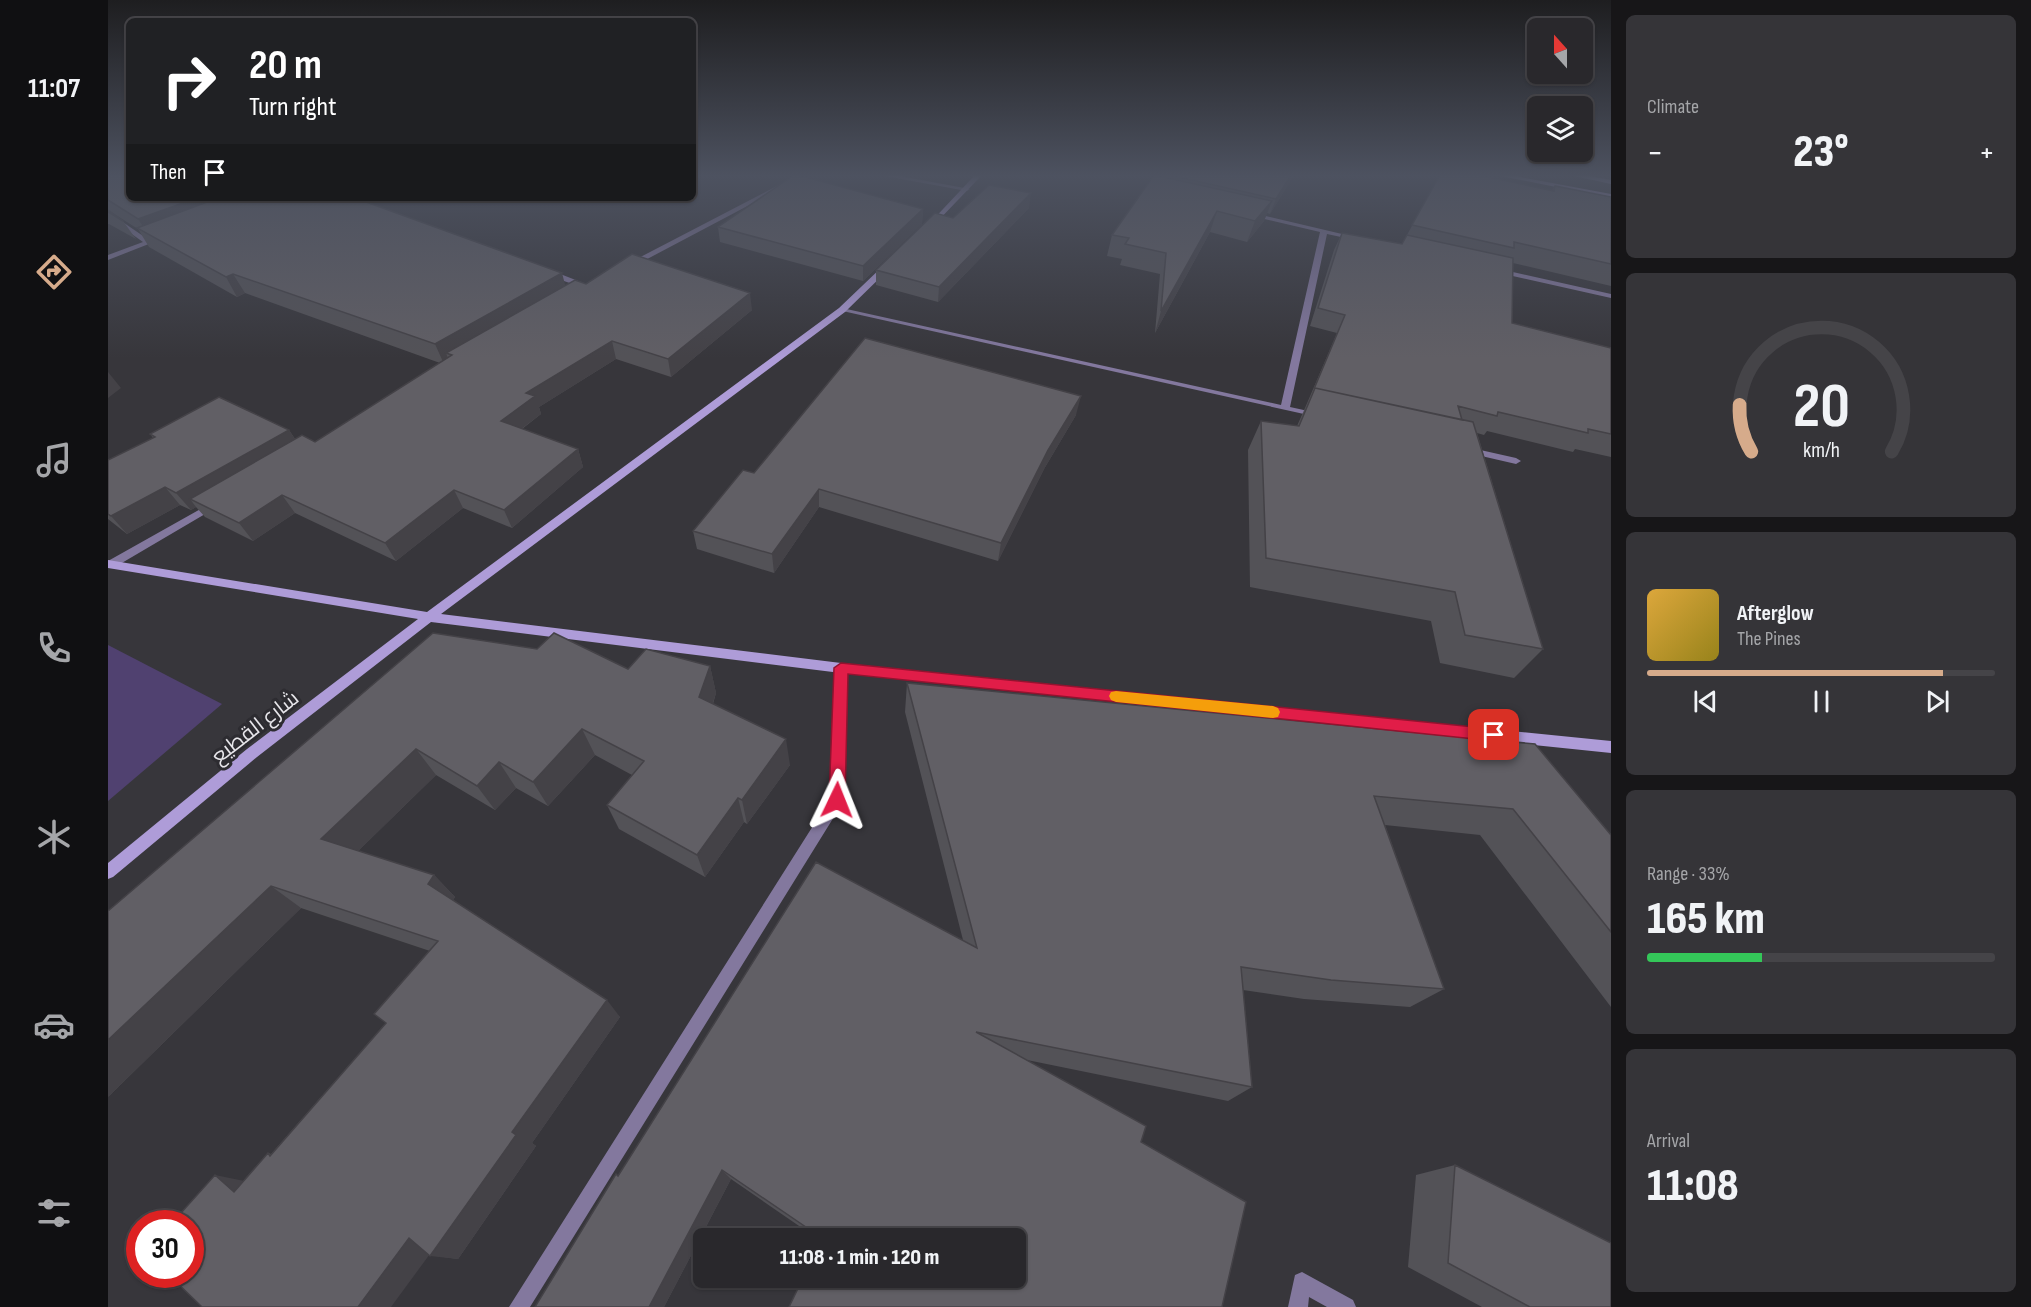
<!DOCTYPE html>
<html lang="en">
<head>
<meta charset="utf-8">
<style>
	:root { --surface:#29282c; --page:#353438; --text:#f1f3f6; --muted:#a5a6a9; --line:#454448; --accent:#d6ab8b }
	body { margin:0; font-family:"Sofia Sans Condensed",Cairo,sans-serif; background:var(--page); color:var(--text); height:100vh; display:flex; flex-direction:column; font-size:22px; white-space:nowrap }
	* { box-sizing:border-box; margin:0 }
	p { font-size:20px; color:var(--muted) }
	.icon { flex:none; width:33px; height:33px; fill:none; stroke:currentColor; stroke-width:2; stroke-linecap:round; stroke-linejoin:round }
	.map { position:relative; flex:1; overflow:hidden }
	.details { display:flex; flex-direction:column; gap:15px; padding:15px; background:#171618; width:420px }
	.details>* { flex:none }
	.guide { position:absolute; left:18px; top:18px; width:570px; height:183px; border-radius:9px; box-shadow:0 2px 4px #0004,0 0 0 2px var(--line); background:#202124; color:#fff; overflow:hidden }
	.needle { width:39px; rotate:339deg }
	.tools { position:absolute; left:1419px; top:18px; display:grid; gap:12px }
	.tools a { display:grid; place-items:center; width:66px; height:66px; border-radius:9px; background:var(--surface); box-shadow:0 2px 4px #0004,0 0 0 2px var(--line); font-size:30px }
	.speed { position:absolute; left:18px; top:1210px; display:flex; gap:12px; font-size:30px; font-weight:700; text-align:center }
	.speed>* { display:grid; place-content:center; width:78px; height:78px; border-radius:50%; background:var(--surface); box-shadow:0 2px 4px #0004,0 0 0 2px var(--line); line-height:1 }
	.speed .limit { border:9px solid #d22; background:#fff; color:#111 }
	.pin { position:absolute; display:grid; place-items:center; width:51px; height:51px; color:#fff; margin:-26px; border-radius:12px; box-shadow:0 3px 9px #0006 }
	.me { position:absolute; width:66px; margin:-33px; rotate:2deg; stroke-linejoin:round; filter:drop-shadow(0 0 4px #0008) }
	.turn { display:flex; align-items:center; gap:21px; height:126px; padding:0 24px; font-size:27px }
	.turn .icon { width:78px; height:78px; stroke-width:2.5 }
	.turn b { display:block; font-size:42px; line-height:51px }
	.then { display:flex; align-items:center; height:57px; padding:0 24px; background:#0003; gap:12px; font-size:22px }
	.big { font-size:45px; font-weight:800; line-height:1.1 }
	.details .widget { flex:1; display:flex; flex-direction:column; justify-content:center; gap:9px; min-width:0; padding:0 21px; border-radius:9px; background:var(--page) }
	.details .dial { align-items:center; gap:0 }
	.dial svg { height:156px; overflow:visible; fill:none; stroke:var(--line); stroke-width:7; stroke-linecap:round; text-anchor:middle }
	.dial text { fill:var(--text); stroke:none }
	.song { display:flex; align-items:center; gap:18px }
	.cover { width:72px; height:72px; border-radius:9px; background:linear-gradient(135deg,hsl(40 70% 55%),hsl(50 70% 35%)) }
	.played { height:6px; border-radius:3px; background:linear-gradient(90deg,var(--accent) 85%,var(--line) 85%) }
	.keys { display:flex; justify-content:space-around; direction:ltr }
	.heat { display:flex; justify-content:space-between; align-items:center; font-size:33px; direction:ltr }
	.charge { height:9px; border-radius:4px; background:linear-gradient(90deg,#34c759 33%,var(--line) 0) }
	.trip { position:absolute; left:585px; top:1228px; width:333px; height:60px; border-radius:9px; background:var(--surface); box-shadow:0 2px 4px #0004,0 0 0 2px var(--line); font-weight:800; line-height:60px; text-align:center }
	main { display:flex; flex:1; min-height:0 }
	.tabs { display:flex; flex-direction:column; width:108px; justify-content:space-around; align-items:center; background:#101012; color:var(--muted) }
	.tabs .icon { width:42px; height:42px }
	.tabs .active { color:var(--accent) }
	.tabs b { font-size:27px; color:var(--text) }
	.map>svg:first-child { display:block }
	.green { fill:#504170 }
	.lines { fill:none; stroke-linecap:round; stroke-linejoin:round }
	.street { fill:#83789e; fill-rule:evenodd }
	.secondary { fill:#ae9cd8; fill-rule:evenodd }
	.wall { fill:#535257 }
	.shaded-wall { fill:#444247 }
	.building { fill:#615f65; stroke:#444247; stroke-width:1.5 }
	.route { fill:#e11d48; stroke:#92132f; stroke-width:1.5 }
	.slow { fill:#f59e0b }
	.labels { text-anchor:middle; stroke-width:6; stroke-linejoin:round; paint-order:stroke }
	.street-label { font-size:21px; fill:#e8e7eb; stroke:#2d2c31 }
</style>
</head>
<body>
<main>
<nav class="tabs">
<b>11:07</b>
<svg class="icon active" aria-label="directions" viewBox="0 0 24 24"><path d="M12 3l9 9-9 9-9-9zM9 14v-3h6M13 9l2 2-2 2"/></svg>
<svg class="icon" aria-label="music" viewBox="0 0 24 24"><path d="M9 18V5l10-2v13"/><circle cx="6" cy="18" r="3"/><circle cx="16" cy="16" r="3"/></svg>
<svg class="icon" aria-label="phone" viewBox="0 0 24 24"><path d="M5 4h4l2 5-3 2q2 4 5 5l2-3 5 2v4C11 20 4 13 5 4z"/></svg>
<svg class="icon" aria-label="climate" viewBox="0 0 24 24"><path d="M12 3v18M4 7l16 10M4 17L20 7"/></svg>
<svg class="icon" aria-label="car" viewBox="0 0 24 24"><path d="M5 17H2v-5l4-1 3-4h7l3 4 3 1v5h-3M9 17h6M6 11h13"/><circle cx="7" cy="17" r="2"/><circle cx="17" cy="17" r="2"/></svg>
<svg class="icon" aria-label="filters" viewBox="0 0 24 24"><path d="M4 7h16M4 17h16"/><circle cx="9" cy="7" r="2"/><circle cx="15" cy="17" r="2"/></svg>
</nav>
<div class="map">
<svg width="1503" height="1307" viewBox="0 0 1503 1307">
	<rect width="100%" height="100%" fill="#37363b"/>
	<path class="green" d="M 0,645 L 114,704 L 0,801 Z"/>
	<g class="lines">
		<path class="street" d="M 690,175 L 698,175 L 526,266 L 519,264 Z
			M 771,175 L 786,175 L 862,189 L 859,191 Z
			M 0,212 L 41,240 L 52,236 L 56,238 L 0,260 L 0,255 L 35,242 L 0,217 Z
			M 1141,212 L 1251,238 L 1247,240 L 1219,234 L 1182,407 L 1214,414 L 1214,418 L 730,310 L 734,308 L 1173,405 L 1212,232 L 1139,215 L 1138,214 Z
			M 1387,268 L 1503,294 L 1503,298 L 1387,272 Z
			M 436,270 L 442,270 L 483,286 L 476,288 L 436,274 Z
			M 1359,447 L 1408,458 L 1413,461 L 1408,464 L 1356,452 L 1354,450 Z
			M 105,502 L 109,503 L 109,507 L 7,567 L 0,567 L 0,561 Z
			M 733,663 L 737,665 L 739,668 L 736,800 L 734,804 L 422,1307 L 401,1307 L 722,799 L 727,668 L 729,665 Z
			M 1194,1272 L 1245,1300 L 1248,1307 L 1219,1307 L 1201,1297 L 1200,1307 L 1180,1307 L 1187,1275 Z"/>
		<path class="secondary" d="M 867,175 L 874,175 L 824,227 L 820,227 L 820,225 Z
			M 1388,175 L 1402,175 L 1503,194 L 1503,198 Z
			M 1462,175 L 1476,175 L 1503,180 L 1503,184 Z
			M 776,265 L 783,267 L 737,312 L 333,614 L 733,663 L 1503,741 L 1503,753 L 733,673 L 323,622 L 149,757 L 5,877 L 0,879 L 0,863 L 139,749 L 310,619 L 0,568 L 0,560 L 319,612 L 731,308 Z"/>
	</g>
	<path class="wall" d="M 0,175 L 457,286 L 478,284 L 644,310 L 563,377 L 508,359 L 431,407 L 433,414 L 414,429 L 470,449 L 475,467 L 404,528 L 355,508 L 288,561 L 187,513 L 145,541 L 97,517 L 88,507 L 83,510 L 72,505 L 19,534 L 0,519 L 0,460 L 45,438 L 42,434 L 181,430 L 187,439 L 207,442 L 332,363 L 137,293 L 129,297 L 41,247 L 30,229 L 0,210 Z
		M 1046,175 L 1186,175 L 1162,214 L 1159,213 L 1156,221 L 1139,242 L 1102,232 L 1047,333 L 1052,274 L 1012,265 L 1014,259 L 999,256 L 1004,235 Z
		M 1332,175 L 1444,190 L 1447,186 L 1503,197 L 1503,286 L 1405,263 L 1404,323 L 1503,348 L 1503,457 L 1467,449 L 1465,452 L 1379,431 L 1376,435 L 1369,433 L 1435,649 L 1406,678 L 1332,663 L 1323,621 L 1142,587 L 1140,450 L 1153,421 L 1189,426 L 1197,408 L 1229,333 L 1202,326 L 1226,250 L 1234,233 L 1294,244 Z
		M 921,208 L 830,302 L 768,285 L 768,270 L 845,218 Z
		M 815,209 L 814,224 L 755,281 L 612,242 L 610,227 Z
		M 0,210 L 15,221 L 28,239 L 1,224 L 0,224 Z
		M 968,415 L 936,469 L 890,561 L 711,507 L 666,573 L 589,549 L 585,531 L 646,473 Z
		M 325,633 L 520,669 L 602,666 L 608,693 L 605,704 L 682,765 L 639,824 L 636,822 L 597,877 L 511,829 L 499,805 L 524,775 L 487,755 L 440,806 L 408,788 L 387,810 L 328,775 L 250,851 L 326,875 L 347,897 L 345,900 L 512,1017 L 424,1143 L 428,1146 L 350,1259 L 321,1255 L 135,1181 L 160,1153 L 163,1154 L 278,1023 L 322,951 L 193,908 L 0,1097 Z
		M 799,683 L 1427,744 L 1503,835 L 1503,1007 L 1372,835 L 1277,825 L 1336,989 L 1302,1007 L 1196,999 L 1135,990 L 1144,1087 L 1120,1101 L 919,1060 L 908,1239 L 710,1239 L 623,1179 L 556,1307 L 427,1307 L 510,1176 L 855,940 L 797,712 Z
		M 1347,1165 L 1503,1307 L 1374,1307 L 1300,1267 L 1308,1175 Z"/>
	<path class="shaded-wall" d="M 1183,175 L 1186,175 L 1162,214 L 1168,199 Z
		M 923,193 L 921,208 L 830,302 L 831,287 Z
		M 89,198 L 148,198 L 40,234 L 30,219 Z
		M 1164,201 L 1156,221 L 1139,242 L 1147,221 Z
		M 815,209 L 814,224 L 755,281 L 755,266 Z
		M 1109,211 L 1102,232 L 1047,333 L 1053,311 Z
		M 454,273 L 459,292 L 338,353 L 341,361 L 336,364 L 327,344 Z
		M 125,274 L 137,293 L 129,297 L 118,277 Z
		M 642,293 L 644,310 L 563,377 L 560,359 Z
		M 504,341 L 508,359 L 431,407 L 433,414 L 400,439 L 393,421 L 418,393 Z
		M 0,372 L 13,388 L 0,398 Z
		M 973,396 L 968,415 L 936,469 L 890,561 L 893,543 L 940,450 Z
		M 181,430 L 192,447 L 82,499 L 88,507 L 83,510 L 68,493 Z
		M 470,449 L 475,467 L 404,528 L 396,510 Z
		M 57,487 L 72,505 L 19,534 L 3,516 Z
		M 711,489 L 711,507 L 666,573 L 664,554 Z
		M 346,490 L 355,508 L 288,561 L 277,543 Z
		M 174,495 L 187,513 L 145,541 L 131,523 Z
		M 602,666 L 608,693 L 598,724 L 591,697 Z
		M 474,729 L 487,755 L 440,806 L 425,782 Z
		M 678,739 L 682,765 L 639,824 L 634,800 Z
		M 308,749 L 328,775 L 239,862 L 213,839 Z
		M 391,762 L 408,788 L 387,810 L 369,786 Z
		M 630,798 L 636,822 L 597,877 L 589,855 Z
		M 326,875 L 347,897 L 342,905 L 320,884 Z
		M 163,886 L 193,908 L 0,1097 L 0,1040 Z
		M 499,1000 L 512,1017 L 424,1143 L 428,1146 L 350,1259 L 322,1256 L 404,1132 Z
		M 614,1170 L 623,1179 L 556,1307 L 541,1307 Z
		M 107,1175 L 146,1183 L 126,1192 Z
		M 301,1238 L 330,1243 L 283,1307 L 250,1307 Z"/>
	<path class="building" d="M 0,175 L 21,175 L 21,198 L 89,198 L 30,219 L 0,200 Z
		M 686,175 L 690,175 L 815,209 L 755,266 L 610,227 Z
		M 1046,175 L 1164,201 L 1147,221 L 1109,211 L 1053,311 L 1058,253 L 1017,244 L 1021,238 L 1004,235 Z
		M 1061,175 L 1183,175 L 1168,199 Z
		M 1332,175 L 1370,175 L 1446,191 L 1447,186 L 1503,197 L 1503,264 L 1406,242 L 1406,248 L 1304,225 Z
		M 881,185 L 923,193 L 831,287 L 768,270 L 827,213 L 845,218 Z
		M 110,198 L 247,198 L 454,273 L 327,344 L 125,274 L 118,277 L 29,228 Z
		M 0,210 L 15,221 L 0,212 Z
		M 1234,233 L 1294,244 L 1299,235 L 1405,258 L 1404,323 L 1503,348 L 1503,434 L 1480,429 L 1480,433 L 1390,412 L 1389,416 L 1350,406 L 1354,420 L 1207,388 L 1206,389 L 1237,315 L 1210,308 Z
		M 524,254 L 642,293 L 560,359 L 504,341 L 418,393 L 427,396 L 393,421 L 470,449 L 396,510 L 346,490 L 277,543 L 174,495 L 131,523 L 82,499 L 194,435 L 207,442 L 344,355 L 338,353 L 467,280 L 478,284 Z
		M 757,338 L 973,396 L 940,450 L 893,543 L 711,489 L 664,554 L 585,531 L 635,470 L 646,473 Z
		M 1207,388 L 1365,422 L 1435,649 L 1357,635 L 1347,592 L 1158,558 L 1153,421 L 1191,426 Z
		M 111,397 L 181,430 L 68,493 L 57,487 L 3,516 L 0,514 L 0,460 L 47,437 L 42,434 Z
		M 325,633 L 429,649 L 446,633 L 520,669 L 538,649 L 602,666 L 591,697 L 678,739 L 634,800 L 630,798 L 589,855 L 499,805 L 536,761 L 474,729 L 425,782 L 391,762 L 369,786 L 308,749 L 213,839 L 326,875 L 320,884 L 499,1000 L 404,1132 L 408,1135 L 322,1256 L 301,1238 L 250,1307 L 94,1307 L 61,1275 L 82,1275 L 82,1224 L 63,1224 L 107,1175 L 126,1192 L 160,1153 L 162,1156 L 278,1023 L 266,1014 L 330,941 L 163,886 L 0,1040 L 0,911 Z
		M 799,683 L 1427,744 L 1503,835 L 1503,932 L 1405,809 L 1266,796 L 1336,989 L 1223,980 L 1133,967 L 1144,1087 L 868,1032 L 1038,1126 L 1033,1142 L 1138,1202 L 1114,1307 L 681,1307 L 695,1278 L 908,1278 L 908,1239 L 713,1239 L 714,1238 L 614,1170 L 541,1307 L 427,1307 L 508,1174 L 510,1176 L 708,862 L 869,948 Z
		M 1347,1165 L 1503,1243 L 1503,1307 L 1422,1307 L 1340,1263 Z"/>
	<linearGradient id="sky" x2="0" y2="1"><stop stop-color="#1e1e20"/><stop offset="0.49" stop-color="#4d5260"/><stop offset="1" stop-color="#4d5260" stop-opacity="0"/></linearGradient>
	<rect width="1503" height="358" fill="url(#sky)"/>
	<path class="route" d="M 733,663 L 1386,729 L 1392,731 L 1394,735 L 1392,740 L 1386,741 L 740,674 L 737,800 L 735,805 L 729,807 L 724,805 L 721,800 L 726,668 Z"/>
	<path class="slow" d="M 1008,691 L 1165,706 L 1170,708 L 1172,712 L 1170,717 L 1165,718 L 1008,702 L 1003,700 L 1001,696 L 1003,692 Z"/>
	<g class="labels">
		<g class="street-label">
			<text transform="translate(147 727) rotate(-38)" y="7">شارع القطيع</text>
		</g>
	</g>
</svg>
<div class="tools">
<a><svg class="needle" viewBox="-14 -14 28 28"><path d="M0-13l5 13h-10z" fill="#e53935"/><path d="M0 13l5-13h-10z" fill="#a5a6a9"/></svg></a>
<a><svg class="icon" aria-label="layers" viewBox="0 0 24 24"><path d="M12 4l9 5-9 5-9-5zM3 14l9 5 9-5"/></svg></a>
</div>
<div class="speed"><div class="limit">30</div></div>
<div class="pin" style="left:1386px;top:735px;background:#d93025"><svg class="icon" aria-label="arrive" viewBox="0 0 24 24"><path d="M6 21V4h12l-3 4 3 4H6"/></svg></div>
<svg class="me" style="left:729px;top:800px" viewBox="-20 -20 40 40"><path d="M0-17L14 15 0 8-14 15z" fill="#e11d48" stroke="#fff" stroke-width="4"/></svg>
<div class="trip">11:08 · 1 min · 120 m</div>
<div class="guide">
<div class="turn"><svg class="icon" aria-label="right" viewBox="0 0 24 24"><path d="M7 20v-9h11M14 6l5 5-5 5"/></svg><div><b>20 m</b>Turn right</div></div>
<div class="then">Then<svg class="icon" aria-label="arrive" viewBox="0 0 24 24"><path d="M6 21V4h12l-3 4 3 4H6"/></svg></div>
</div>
</div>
<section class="details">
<div class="widget"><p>Climate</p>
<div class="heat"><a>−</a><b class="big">23°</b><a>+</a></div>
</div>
<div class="widget dial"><svg viewBox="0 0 100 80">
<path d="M14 69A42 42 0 1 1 86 69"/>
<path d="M14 69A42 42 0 0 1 8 45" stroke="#d6ab8b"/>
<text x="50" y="56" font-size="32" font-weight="700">20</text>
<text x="50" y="72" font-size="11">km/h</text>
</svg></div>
<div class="widget">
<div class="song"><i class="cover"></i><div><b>Afterglow</b><p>The Pines</p></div></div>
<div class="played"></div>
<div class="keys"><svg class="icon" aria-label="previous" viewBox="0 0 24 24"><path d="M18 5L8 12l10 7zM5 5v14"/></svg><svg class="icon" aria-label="pause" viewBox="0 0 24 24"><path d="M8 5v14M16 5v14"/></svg><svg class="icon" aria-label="next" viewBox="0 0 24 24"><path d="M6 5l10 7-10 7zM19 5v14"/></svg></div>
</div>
<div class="widget"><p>Range · 33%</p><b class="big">165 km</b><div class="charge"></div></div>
<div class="widget"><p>Arrival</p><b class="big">11:08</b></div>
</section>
</main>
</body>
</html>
